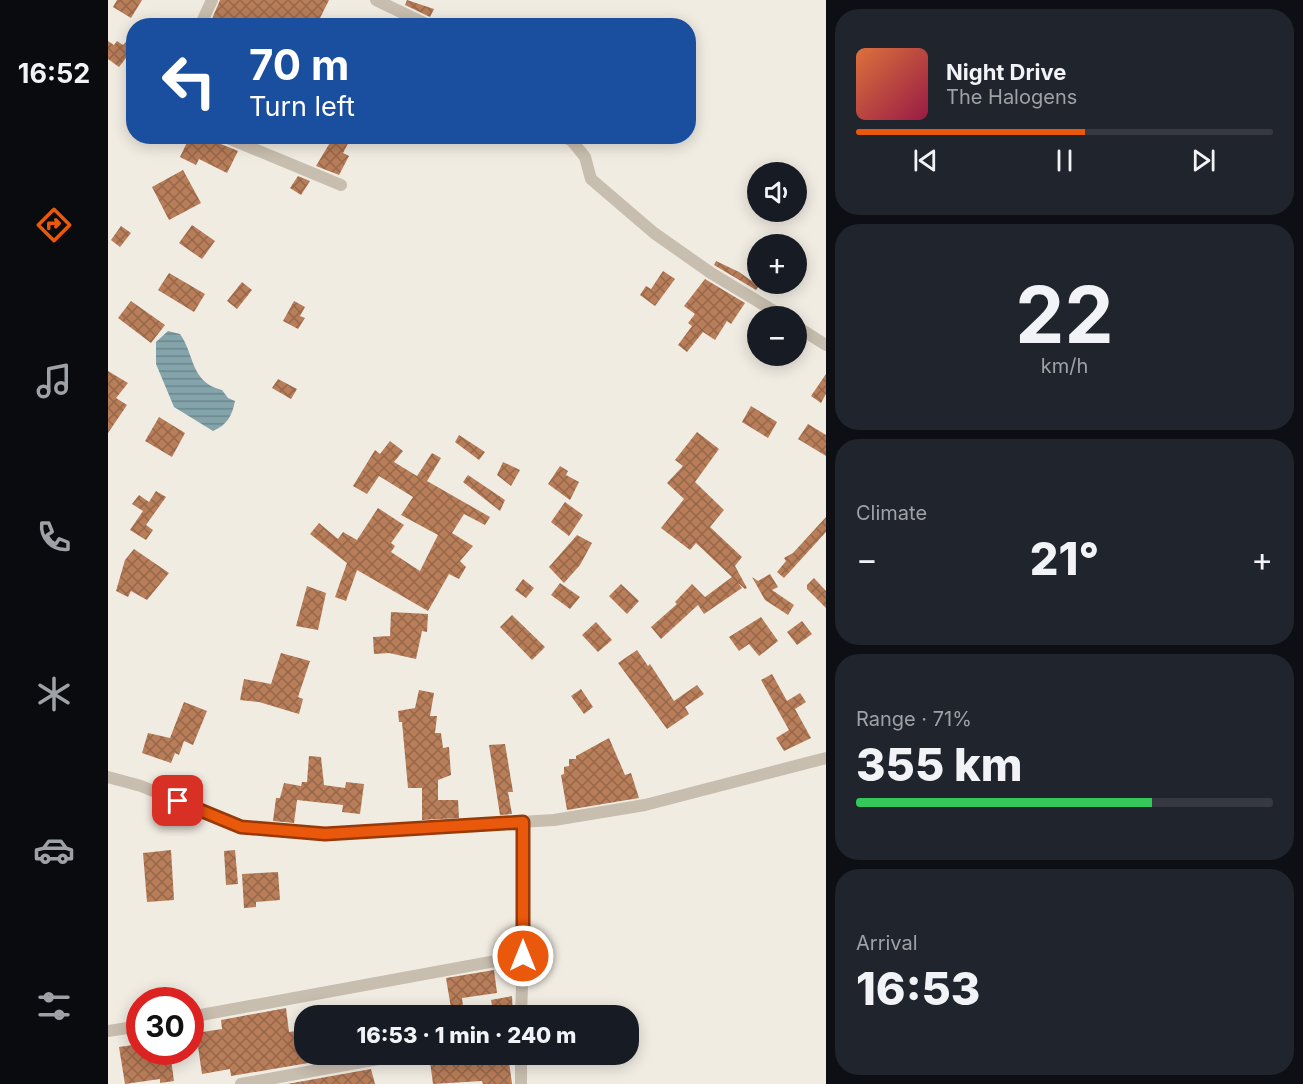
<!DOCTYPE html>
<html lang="en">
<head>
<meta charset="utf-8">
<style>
	:root { --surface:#171b24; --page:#20242c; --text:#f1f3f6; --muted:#9ea1a6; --line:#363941; --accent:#ea580c }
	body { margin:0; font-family:Inter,sans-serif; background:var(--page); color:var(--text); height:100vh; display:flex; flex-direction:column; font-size:22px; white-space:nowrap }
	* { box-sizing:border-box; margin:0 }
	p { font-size:20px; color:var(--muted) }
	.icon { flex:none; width:33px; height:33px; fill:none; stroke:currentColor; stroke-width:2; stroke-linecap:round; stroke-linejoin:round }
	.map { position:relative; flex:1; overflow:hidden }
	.details { display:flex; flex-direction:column; gap:9px; padding:9px; background:#0d0f14; width:477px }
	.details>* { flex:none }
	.hud { position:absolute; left:18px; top:18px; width:570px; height:126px; border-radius:24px; box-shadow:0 3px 15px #0003; background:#1a4fa0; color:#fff; overflow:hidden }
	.tools { position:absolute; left:639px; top:162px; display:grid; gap:12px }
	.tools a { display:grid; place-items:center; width:60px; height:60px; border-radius:50%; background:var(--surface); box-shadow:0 3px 15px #0003; font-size:30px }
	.speed { position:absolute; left:18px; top:987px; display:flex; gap:12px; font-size:30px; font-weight:700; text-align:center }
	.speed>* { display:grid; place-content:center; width:78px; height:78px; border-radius:50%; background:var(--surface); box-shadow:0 3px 15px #0003; line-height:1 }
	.speed .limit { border:9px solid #d22; background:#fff; color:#111 }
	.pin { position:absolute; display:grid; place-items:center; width:51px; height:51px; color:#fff; margin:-26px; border-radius:12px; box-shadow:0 3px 9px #0006 }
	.me { position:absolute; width:66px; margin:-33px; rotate:0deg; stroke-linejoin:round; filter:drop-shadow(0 0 4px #0008) }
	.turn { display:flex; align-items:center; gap:21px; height:126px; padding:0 24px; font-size:27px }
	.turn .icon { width:78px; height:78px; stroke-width:2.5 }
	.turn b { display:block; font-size:42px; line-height:51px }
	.big { font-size:45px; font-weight:800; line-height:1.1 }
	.details .tile { flex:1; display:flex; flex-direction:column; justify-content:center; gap:9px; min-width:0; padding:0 21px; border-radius:24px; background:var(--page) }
	.details .dial { align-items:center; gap:0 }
	.dial b { font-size:78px; line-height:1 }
	.song { display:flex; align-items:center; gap:18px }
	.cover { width:72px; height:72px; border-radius:9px; background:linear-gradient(135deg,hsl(20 70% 55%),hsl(340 70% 35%)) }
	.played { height:6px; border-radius:3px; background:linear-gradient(90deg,var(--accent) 55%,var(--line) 55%) }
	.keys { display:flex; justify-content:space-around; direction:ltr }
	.heat { display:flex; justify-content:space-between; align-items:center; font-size:33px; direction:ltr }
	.charge { height:9px; border-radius:4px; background:linear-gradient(90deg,#34c759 71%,var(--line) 0) }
	.trip { position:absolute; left:186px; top:1005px; width:345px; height:60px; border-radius:24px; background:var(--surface); box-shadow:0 3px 15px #0003; font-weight:800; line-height:60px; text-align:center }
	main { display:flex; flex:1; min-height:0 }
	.tab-bar { display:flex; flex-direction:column; width:108px; justify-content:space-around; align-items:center; background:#090b0e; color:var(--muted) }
	.tab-bar .icon { width:42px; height:42px }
	.tab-bar .selected { color:var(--accent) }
	.tab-bar b { font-size:27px; color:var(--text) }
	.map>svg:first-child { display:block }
	.water { fill:url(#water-rules) }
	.building { fill:url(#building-cross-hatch) }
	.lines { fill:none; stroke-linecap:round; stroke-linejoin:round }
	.street { stroke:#c8beaf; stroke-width:12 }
	.route-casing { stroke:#983908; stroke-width:15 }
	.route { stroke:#ea580c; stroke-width:10 }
</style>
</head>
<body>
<main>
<nav class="tab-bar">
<b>16:52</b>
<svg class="icon selected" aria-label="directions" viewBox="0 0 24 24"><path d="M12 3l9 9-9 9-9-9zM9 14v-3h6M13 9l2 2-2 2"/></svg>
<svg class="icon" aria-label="music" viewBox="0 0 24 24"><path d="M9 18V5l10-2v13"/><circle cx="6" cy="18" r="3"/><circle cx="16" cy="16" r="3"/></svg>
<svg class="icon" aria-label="phone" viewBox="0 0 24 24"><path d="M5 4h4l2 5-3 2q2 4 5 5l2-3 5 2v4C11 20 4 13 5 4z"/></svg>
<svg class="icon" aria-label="climate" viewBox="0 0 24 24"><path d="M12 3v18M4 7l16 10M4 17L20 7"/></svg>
<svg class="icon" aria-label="car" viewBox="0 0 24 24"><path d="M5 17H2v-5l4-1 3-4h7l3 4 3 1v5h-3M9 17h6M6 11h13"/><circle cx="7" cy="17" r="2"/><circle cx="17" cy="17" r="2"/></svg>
<svg class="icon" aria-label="filters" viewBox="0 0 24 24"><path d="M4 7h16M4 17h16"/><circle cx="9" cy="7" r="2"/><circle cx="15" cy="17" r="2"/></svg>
</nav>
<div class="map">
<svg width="718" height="1084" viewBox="0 0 718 1084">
	<defs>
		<pattern id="water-rules" width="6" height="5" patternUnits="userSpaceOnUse" patternTransform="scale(1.5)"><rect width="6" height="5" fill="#84a4ab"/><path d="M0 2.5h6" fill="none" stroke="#6d868b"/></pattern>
		<pattern id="building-cross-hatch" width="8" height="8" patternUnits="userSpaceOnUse" patternTransform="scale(1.5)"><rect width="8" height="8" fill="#b87d59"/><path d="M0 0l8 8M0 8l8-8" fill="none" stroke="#97674a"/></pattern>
	</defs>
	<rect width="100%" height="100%" fill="#f1ece2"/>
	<path class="water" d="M 60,331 L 72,334 C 87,355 82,382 114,390 L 120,398 L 127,401 C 124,416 119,425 105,431 L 66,407 L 48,364 L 48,342 Z"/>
	<path class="building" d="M 9,0 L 34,0 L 23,18 L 5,7 Z
		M 112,0 L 221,0 L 208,26 L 101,26 Z
		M 299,0 L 326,9 L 322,17 L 297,5 Z
		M 0,41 L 6,45 L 9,41 L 15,45 L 18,42 L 26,46 L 26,63 L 18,58 L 11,67 L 0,59 Z
		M 82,136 L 93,136 L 130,151 L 119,173 L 91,159 L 88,165 L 72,157 Z
		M 226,136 L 244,136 L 235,153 L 241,156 L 231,175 L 208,166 Z
		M 75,170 L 93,203 L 61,220 L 44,187 Z
		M 190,176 L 202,181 L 193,195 L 182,188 Z
		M 84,225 L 107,241 L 94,259 L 71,243 Z
		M 13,226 L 23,233 L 12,247 L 3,240 Z
		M 608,261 L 631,272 L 651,286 L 648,290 L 606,265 Z
		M 555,271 L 567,279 L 547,306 L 532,295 L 538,286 L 543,289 Z
		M 61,273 L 97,294 L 86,312 L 50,290 Z
		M 597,279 L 637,303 L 623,324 L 619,321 L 607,340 L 595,332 L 579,352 L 570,345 L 584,326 L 580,323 L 587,314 L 576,306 Z
		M 134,282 L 144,290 L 129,309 L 119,301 Z
		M 23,301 L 57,325 L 43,343 L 10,318 Z
		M 186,301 L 197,307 L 192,316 L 197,318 L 190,329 L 175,321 Z
		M 0,371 L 20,383 L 8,398 L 19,405 L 0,433 Z
		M 718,374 L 718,394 L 713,403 L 703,396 Z
		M 170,379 L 189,389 L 183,399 L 164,388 Z
		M 643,406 L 669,422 L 660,438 L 634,422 Z
		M 51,417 L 77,433 L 64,457 L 37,441 Z
		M 700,424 L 718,435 L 718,456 L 690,439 Z
		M 589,432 L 611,449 L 587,482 L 616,510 L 602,527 L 634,557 L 627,566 L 639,588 L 637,589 L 630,583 L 634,588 L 596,614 L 590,605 L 553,639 L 543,627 L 569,604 L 567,602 L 584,584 L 597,597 L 624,577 L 588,543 L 582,550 L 553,528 L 576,499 L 559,483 L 575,466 L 567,460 Z
		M 351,435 L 377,452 L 371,460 L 347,442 Z
		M 282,441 L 295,451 L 286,462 L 309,476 L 324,453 L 333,458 L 319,481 L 382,517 L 377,525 L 356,514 L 344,533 L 365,546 L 352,561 L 358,567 L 351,579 L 341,574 L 320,611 L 249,570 L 238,601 L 227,597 L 239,563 L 202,534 L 211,523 L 230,539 L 235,532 L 249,540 L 270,508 L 296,525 L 283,543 L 287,546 L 283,552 L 312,571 L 330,535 L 293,515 L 305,497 L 271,476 L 259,494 L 245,486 L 267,450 L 272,454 Z
		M 395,462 L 412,470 L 403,486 L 389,475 Z
		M 452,466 L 460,471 L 458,475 L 471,482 L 462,500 L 440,484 Z
		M 360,475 L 397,500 L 392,511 L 355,482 Z
		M 48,491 L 58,497 L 38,525 L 45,530 L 38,540 L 22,530 L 35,511 L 24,504 L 31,495 L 41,502 Z
		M 457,502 L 475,515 L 461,536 L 443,522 Z
		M 718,517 L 718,532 L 676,578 L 669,572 L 678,561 L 676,558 L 685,553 Z
		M 469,535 L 484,543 L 472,565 L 456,583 L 441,567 Z
		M 26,549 L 61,573 L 39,600 L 23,591 L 20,597 L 8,591 L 17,560 Z
		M 662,574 L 670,587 L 664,590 L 686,605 L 680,615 L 657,600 L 644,577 L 650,581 Z
		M 706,578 L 718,591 L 718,608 L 699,589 L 699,585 Z
		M 415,579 L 426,588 L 418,598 L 407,590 Z
		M 452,583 L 472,597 L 462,609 L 443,595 Z
		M 513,584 L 531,601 L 519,614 L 501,596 Z
		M 199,586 L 218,593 L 210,630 L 188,626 Z
		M 283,612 L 320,614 L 319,632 L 314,631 L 308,659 L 281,653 L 266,654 L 265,637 L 282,636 Z
		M 404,615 L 437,647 L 424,660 L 392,627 Z
		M 653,617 L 670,641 L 651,656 L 641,644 L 631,651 L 621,637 Z
		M 694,621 L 704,634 L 689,645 L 679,632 Z
		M 488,622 L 504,640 L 490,652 L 474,635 Z
		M 529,650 L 540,666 L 542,664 L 566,701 L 589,685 L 596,694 L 577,707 L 581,714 L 559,729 L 510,663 Z
		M 173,653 L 202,661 L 190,697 L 195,699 L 191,714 L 151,702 L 132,700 L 136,679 L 163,684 Z
		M 664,674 L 679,701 L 692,693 L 698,702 L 687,709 L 703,738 L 676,751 L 668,738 L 681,730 L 653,680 Z
		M 473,689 L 485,707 L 476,714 L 463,696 Z
		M 311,690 L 326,693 L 322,716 L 329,716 L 327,733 L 333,733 L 335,748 L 341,747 L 343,775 L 330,780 L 330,800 L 350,800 L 351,818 L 314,820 L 314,788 L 300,788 L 294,722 L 291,722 L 290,711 L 307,708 Z
		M 76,702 L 99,711 L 85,745 L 76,741 L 71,755 L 67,753 L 63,763 L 34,753 L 40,733 L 62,738 Z
		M 501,738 L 517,775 L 523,773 L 531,798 L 459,810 L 453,775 L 456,774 L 456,767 L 461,766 L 461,759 L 468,759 L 468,756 Z
		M 397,744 L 405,792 L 400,792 L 404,814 L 392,815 L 381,745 Z
		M 201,756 L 213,757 L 216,785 L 237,788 L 238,782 L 256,784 L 252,814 L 234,812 L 235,805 L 189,800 L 186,823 L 165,821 L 168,798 L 172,798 L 176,783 L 193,786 L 194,782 L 199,782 Z
		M 63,850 L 66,900 L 39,902 L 35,853 Z
		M 127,850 L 130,884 L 118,885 L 116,851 Z
		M 170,872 L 172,900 L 148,902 L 148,907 L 136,908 L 134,874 Z
		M 386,970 L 389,993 L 354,998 L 355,1006 L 343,1008 L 338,978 Z
		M 404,996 L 405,1016 L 386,1016 L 383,1000 Z
		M 326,1005 L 328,1016 L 296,1016 L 295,1009 Z
		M 178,1008 L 181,1032 L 196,1030 L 196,1054 L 217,1054 L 218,1060 L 123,1076 L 122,1069 L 94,1074 L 88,1033 L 114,1029 L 113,1020 Z
		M 32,1044 L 32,1052 L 62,1052 L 66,1081 L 52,1083 L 52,1079 L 17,1084 L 11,1047 Z
		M 321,1054 L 400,1054 L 404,1084 L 375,1084 L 374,1081 L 325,1084 Z
		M 263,1069 L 267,1084 L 179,1084 Z"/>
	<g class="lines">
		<path class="street" d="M 268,0 L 322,26
			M 92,26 L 104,0
			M 115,136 L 233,185
			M 455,136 L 464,141 L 477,157 L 483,179 L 546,233 L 603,273 L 674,316
			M 688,326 L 718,345
			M 0,777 L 33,786 L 133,827 L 217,834 L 446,820 L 537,805 L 718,758
			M 413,1016 L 415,956
			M 82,1017 L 415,956 L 415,822
			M 0,1031 L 32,1026
			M 133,1084 L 298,1054
			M 413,1084 L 413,1054"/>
	</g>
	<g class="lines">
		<g class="route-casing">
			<path id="route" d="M 70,801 L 133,827 L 217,834 L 415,822 L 415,956"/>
		</g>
		<use href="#route" class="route"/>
	</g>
</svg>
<div class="tools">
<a><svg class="icon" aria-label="sound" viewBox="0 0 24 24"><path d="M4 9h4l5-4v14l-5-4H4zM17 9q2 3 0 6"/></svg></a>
<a>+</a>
<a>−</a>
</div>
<div class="speed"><div class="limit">30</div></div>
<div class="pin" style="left:70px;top:801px;background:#d93025"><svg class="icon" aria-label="arrive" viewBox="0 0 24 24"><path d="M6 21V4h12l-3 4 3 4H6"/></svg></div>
<svg class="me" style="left:415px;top:956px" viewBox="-20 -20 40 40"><circle r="17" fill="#ea580c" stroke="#fff" stroke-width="3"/><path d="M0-11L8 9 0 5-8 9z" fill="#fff"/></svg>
<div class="trip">16:53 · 1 min · 240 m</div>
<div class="hud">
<div class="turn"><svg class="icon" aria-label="left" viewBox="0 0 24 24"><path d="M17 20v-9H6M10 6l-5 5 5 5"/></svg><div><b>70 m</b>Turn left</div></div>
</div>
</div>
<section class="details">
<div class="tile">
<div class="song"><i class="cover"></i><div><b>Night Drive</b><p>The Halogens</p></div></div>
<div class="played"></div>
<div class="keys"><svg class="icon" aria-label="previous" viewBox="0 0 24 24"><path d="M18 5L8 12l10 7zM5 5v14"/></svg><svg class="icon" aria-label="pause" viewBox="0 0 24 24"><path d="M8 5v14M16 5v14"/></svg><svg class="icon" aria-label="next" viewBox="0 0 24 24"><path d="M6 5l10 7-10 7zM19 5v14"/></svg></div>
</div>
<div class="tile dial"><b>22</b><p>km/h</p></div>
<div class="tile"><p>Climate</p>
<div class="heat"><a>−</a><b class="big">21°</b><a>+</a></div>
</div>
<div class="tile"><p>Range · 71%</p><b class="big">355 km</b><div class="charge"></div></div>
<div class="tile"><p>Arrival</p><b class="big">16:53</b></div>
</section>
</main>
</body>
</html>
